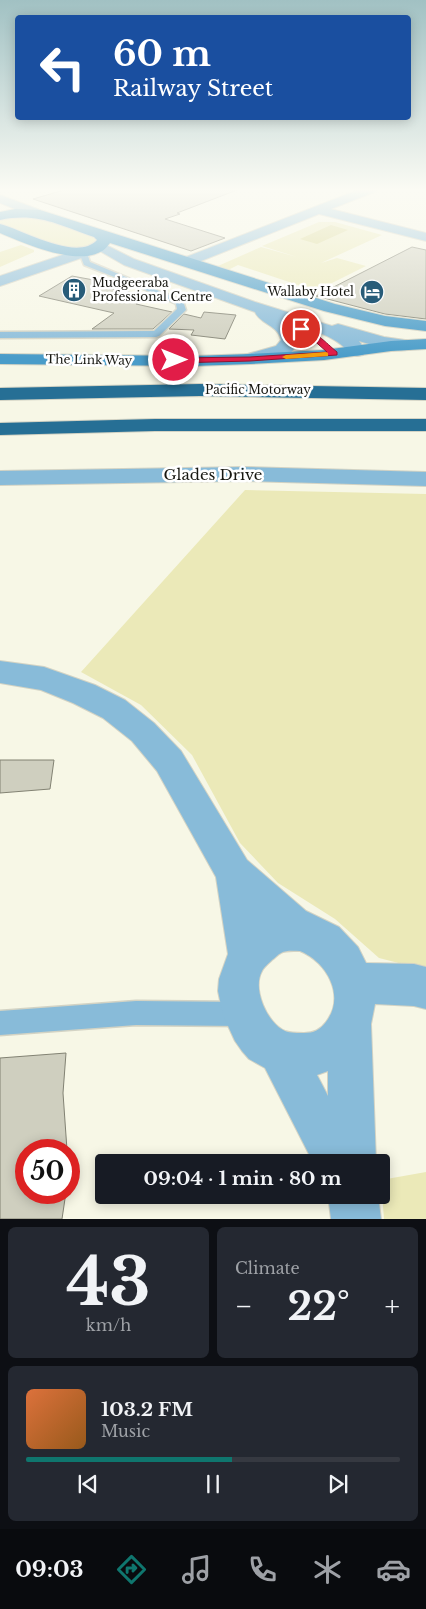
<!DOCTYPE html>
<html lang="en">
<head>
<meta charset="utf-8">
<style>
	:root { --surface:#171b24; --page:#242831; --text:#f1f3f6; --muted:#9ea1a6; --line:#363941; --accent:#0f766e }
	body { margin:0; font-family:"Libre Baskerville",serif; background:var(--page); color:var(--text); height:100vh; display:flex; flex-direction:column; font-size:19px; white-space:nowrap }
	* { box-sizing:border-box; margin:0 }
	p { font-size:16px; color:var(--muted) }
	.icon { flex:none; width:28px; height:28px; fill:none; stroke:currentColor; stroke-width:2; stroke-linecap:round; stroke-linejoin:round }
	.map { position:relative; height:1219px; overflow:hidden }
	.side { display:flex; flex-direction:column; gap:8px; padding:8px; background:#0d0f14; flex:1 }
	.side>* { flex:none }
	.top-card { position:absolute; left:15px; top:15px; width:396px; height:105px; border-radius:5px; box-shadow:0 2px 12px #0003; background:#1a4fa0; color:#fff; overflow:hidden }
	.speed { position:absolute; left:15px; top:1139px; display:flex; gap:10px; font-size:25px; font-weight:700; text-align:center }
	.speed>* { display:grid; place-content:center; width:65px; height:65px; border-radius:50%; background:var(--surface); box-shadow:0 2px 12px #0003; line-height:1 }
	.speed .limit { border:8px solid #d22; background:#fff; color:#111 }
	.pin { position:absolute; display:grid; place-items:center; width:42px; height:42px; color:#fff; margin:-21px; border:2px solid #fff; border-radius:50%; box-shadow:0 1px 5px #0007 }
	.me { position:absolute; width:55px; margin:-28px; rotate:90deg; stroke-linejoin:round; filter:drop-shadow(0 0 4px #0008) }
	.turn { display:flex; align-items:center; gap:18px; height:105px; padding:0 15px; font-size:22px }
	.turn .icon { width:65px; height:65px; stroke-width:2.5 }
	.turn b { display:block; font-size:35px; line-height:42px }
	.big { font-size:38px; font-weight:700; line-height:1.1 }
	.side .widget { flex:1; display:flex; flex-direction:column; justify-content:center; gap:8px; min-width:0; padding:0 18px; border-radius:8px; background:var(--page) }
	.side .dial { align-items:center; gap:0 }
	.dial b { font-size:65px; line-height:1 }
	.song { display:flex; align-items:center; gap:15px }
	.cover { width:60px; height:60px; border-radius:8px; background:linear-gradient(135deg,hsl(20 70% 55%),hsl(30 70% 35%)) }
	.played { height:5px; border-radius:2px; background:linear-gradient(90deg,var(--accent) 55%,var(--line) 55%) }
	.keys { display:flex; justify-content:space-around; direction:ltr }
	.heat { display:flex; justify-content:space-between; align-items:center; font-size:28px; direction:ltr }
	.side .tiles { flex:1; display:grid; gap:8px; grid-template-columns:1fr 1fr }
	.widget:last-child { grid-column:span 2 }
	.trip { position:absolute; left:95px; top:1154px; width:295px; height:50px; border-radius:5px; background:var(--surface); box-shadow:0 2px 12px #0003; font-weight:700; line-height:50px; text-align:center }
	.tabs { display:flex; height:80px; justify-content:space-around; align-items:center; background:#090b0e; color:var(--muted) }
	.tabs .icon { width:35px; height:35px }
	.tabs .current { color:var(--accent) }
	.tabs b { font-size:22px; color:var(--text) }
	.map>svg:first-child { display:block }
	.green { fill:#ebe9b8 }
	.water { fill:#d8d58c }
	.building { fill:#cfcfbf; stroke:#828273 }
	.lines { fill:none; stroke-linecap:round; stroke-linejoin:round }
	.lane-casing { stroke:#d3d3c4; stroke-width:3 }
	.street-casing { stroke:#d3d3c4; stroke-width:2 }
	.secondary-casing { stroke:#d3d3c4; stroke-width:2 }
	.highway-casing { stroke:#d3d3c4; stroke-width:2 }
	.lane { fill:#88bbd9; fill-rule:evenodd }
	.street { fill:#88bbd9; fill-rule:evenodd }
	.secondary { fill:#499cc9; fill-rule:evenodd }
	.highway { fill:#266f95; fill-rule:evenodd }
	.route { fill:#e11d48; stroke:#92132f }
	.slow { fill:#f59e0b }
	.labels { text-anchor:middle; stroke-width:5; stroke-linejoin:round; paint-order:stroke }
	.far-poi-label { font-size:12px; fill:#171711; stroke:#fff; text-anchor:start }
	.far-street-label { font-size:12px; fill:#171711; stroke:#fff }
	.street-label { font-size:15px; fill:#171711; stroke:#fff }
</style>
</head>
<body>
<div class="map">
<svg width="426" height="1219" viewBox="0 0 426 1219">
	<rect width="100%" height="100%" fill="#f7f7e6"/>
	<path class="green" d="M 32,215 L 94,236 L 98,241 C 74,260 26,234 0,225 L 0,221 L 3,219 Z
		M 319,222 L 335,222 L 382,235 L 321,263 L 337,258 L 366,266 L 316,291 L 238,265 L 228,270 L 218,266 L 261,247 L 297,257 L 262,246 Z
		M 21,245 L 34,250 L 34,252 L 0,267 L 0,252 Z
		M 245,490 L 426,494 L 426,970 L 379,958 L 335,919 L 278,883 L 240,843 L 192,755 L 141,705 L 81,672 Z
		M 426,1172 L 426,1219 L 384,1219 L 381,1180 Z"/>
	<path class="water" d="M 331,225 L 348,230 L 317,244 L 300,239 Z"/>
	<path class="building" d="M 71,188 L 237,188 L 237,190 L 177,213 L 180,214 L 165,219 L 225,238 L 191,251 L 33,199 Z
		M 412,247 L 426,250 L 426,319 L 385,314 L 316,296 Z
		M 72,276 L 110,283 L 104,287 L 148,296 L 136,304 L 172,312 L 153,329 L 92,329 L 114,313 L 39,296 Z
		M 204,312 L 236,315 L 225,339 L 191,335 L 194,330 L 169,329 L 184,314 L 201,318 Z
		M 0,760 L 54,760 L 50,789 L 0,793 Z
		M 66,1053 L 63,1093 L 67,1150 L 26,1150 L 26,1192 L 66,1192 L 62,1219 L 0,1219 L 0,1058 Z"/>
	<g class="lines">
		<g class="lane-casing">
			<path id="lane" d="M 88,248 L 95,250 L 88,256 L 90,262 L 183,301 L 186,310 L 159,336 L 156,337 L 0,338 L 0,332 L 154,331 L 177,309 L 176,304 L 132,284 L 84,265 L 80,255 Z
				M 136,1001 L 243,1002 L 251,1006 L 255,1014 L 251,1022 L 243,1026 L 136,1025 L 0,1035 L 0,1011 Z"/>
		</g>
		<g class="street-casing">
			<path id="street" d="M 363,188 L 379,188 L 377,191 L 331,209 L 426,233 L 426,241 L 319,214 L 191,265 L 181,265 L 179,262 L 181,259 Z
				M 0,195 L 40,210 L 41,213 L 35,217 L 0,203 Z
				M 100,242 L 134,259 L 255,302 L 332,326 L 338,324 L 384,337 L 412,341 L 415,345 L 412,349 C 395,353 375,346 359,341 L 366,351 L 363,355 L 357,356 L 351,355 C 337,335 310,330 289,323 L 297,334 L 299,340 C 297,345 295,349 290,353 C 281,358 253,365 244,363 L 241,359 L 244,355 L 276,346 L 281,340 C 278,325 260,324 255,312 L 124,265 L 98,250 L 96,253 L 0,286 L 0,276 L 86,247 L 93,246 L 95,243 Z
				M 246,467 L 426,472 L 426,486 L 246,481 L 0,485 L 0,471 Z
				M 0,661 L 44,667 L 95,685 L 125,700 L 154,723 L 181,751 L 247,860 L 306,911 L 339,927 L 358,947 L 366,963 L 414,964 L 426,967 L 426,1009 L 414,1006 L 375,1004 L 371,1024 L 376,1162 L 313,1162 L 265,1068 L 249,1059 L 242,1051 L 235,1041 L 223,1015 L 218,991 L 219,979 L 228,954 L 216,877 L 157,771 L 132,741 L 103,718 L 73,703 L 41,690 L 0,683 ZM 300,951 C 327,962 346,996 326,1022 C 320,1030 314,1033 304,1033 C 298,1033 290,1033 285,1031 C 267,1023 252,989 262,971 C 264,967 269,963 272,960 C 275,958 278,954 281,953 C 286,950 294,951 300,951 ZM 328,1071 L 328,1096 L 317,1075 Z
				M 328,1195 L 378,1195 L 381,1219 L 331,1219 Z"/>
		</g>
		<g class="secondary-casing">
			<path id="secondary" d="M 15,209 L 40,210 L 335,304 L 385,316 L 426,321 L 426,331 L 385,326 L 324,311 L 110,243 C 108,245 105,250 102,251 C 77,267 24,243 0,233 L 0,224 C 23,230 77,262 97,240 L 94,237 C 59,225 37,212 0,220 L 0,212 Z
				M 426,339 L 426,349 L 391,351 L 324,360 L 250,364 L 193,366 L 0,364 L 0,354 L 193,356 L 250,354 L 324,350 L 391,341 Z"/>
		</g>
		<g class="highway-casing">
			<path id="highway" d="M 200,384 L 426,388 L 426,400 L 200,396 L 0,400 L 0,388 Z
				M 155,419 L 426,419 L 426,431 L 155,431 L 0,435 L 0,423 Z"/>
		</g>
		<use href="#lane" class="lane"/>
		<use href="#street" class="street"/>
		<use href="#secondary" class="secondary"/>
		<use href="#highway" class="highway"/>
	</g>
	<linearGradient id="sky" x2="0" y2="1"><stop stop-color="#a1c1c3"/><stop offset="0.53" stop-color="#fbfbf4"/><stop offset="1" stop-color="#fbfbf4" stop-opacity="0"/></linearGradient>
	<rect width="426" height="358" fill="url(#sky)"/>
	<path class="route" d="M 298,327 C 312,327 327,344 337,352 L 337,355 L 250,361 L 174,363 L 171,360 L 174,358 L 250,357 L 327,352 L 310,337 L 298,330 Z"/>
	<path class="slow" d="M 326,352 L 328,353 L 328,356 L 286,359 L 282,357 L 286,355 Z"/>
	<defs>
		<g id="building-disc" transform="scale(1.25)"><circle r="9.5" fill="#285c79" stroke="#fff"/><path d="M-4-6H4V6H1V3H-1V6H-4ZM-2.5-4.3h1.7v1.8h-1.7ZM.8-4.3h1.7v1.8H.8ZM-2.5-1h1.7V.8h-1.7ZM.8-1h1.7V.8H.8Z" fill="#fff"/></g>
		<g id="hotel-disc" transform="scale(1.25)"><circle r="9.5" fill="#285c79" stroke="#fff"/><path d="M-6-4.5h1.5V1H6V5H4.5V3h-9V5H-6ZM-4 0a1.8 1.8 0 1 1 3.6 0ZM.5 0V-2.5h3Q6-2.5 6 0Z" fill="#fff"/></g>
	</defs>
	<g fill-rule="evenodd">
		<use href="#building-disc" x="74" y="290"/>
		<use href="#hotel-disc" x="372" y="292"/>
	</g>
	<g class="labels">
		<g class="far-poi-label">
			<text x="92" y="287">Mudgeeraba<tspan x="92" dy="14">Professional Centre</tspan></text>
			<text x="354" y="296" text-anchor="end">Wallaby Hotel</text>
		</g>
		<g class="far-street-label">
			<text transform="translate(89 360) rotate(1)" y="4">The Link Way</text>
			<text x="258" y="394">Pacific Motorway</text>
		</g>
		<g class="street-label">
			<text x="213" y="480">Glades Drive</text>
		</g>
	</g>
</svg>
<div class="speed"><div class="limit">50</div></div>
<div class="pin" style="left:301px;top:329px;background:#d93025"><svg class="icon" aria-label="arrive" viewBox="0 0 24 24"><path d="M6 21V4h12l-3 4 3 4H6"/></svg></div>
<svg class="me" style="left:174px;top:360px" viewBox="-20 -20 40 40"><circle r="17" fill="#e11d48" stroke="#fff" stroke-width="3"/><path d="M0-11L8 9 0 5-8 9z" fill="#fff"/></svg>
<div class="trip">09:04 · 1 min · 80 m</div>
<div class="top-card">
<div class="turn"><svg class="icon" aria-label="left" viewBox="0 0 24 24"><path d="M17 20v-9H6M10 6l-5 5 5 5"/></svg><div><b>60 m</b>Railway Street</div></div>
</div>
</div>
<section class="side">
<div class="tiles">
<div class="widget dial"><b>43</b><p>km/h</p></div>
<div class="widget"><p>Climate</p>
<div class="heat"><a>−</a><b class="big">22°</b><a>+</a></div>
</div>
<div class="widget">
<div class="song"><i class="cover"></i><div><b>103.2 FM</b><p>Music</p></div></div>
<div class="played"></div>
<div class="keys"><svg class="icon" aria-label="previous" viewBox="0 0 24 24"><path d="M18 5L8 12l10 7zM5 5v14"/></svg><svg class="icon" aria-label="pause" viewBox="0 0 24 24"><path d="M8 5v14M16 5v14"/></svg><svg class="icon" aria-label="next" viewBox="0 0 24 24"><path d="M6 5l10 7-10 7zM19 5v14"/></svg></div>
</div>
</div>
</section>
<nav class="tabs">
<b>09:03</b>
<svg class="icon current" aria-label="directions" viewBox="0 0 24 24"><path d="M12 3l9 9-9 9-9-9zM9 14v-3h6M13 9l2 2-2 2"/></svg>
<svg class="icon" aria-label="music" viewBox="0 0 24 24"><path d="M9 18V5l10-2v13"/><circle cx="6" cy="18" r="3"/><circle cx="16" cy="16" r="3"/></svg>
<svg class="icon" aria-label="phone" viewBox="0 0 24 24"><path d="M5 4h4l2 5-3 2q2 4 5 5l2-3 5 2v4C11 20 4 13 5 4z"/></svg>
<svg class="icon" aria-label="climate" viewBox="0 0 24 24"><path d="M12 3v18M4 7l16 10M4 17L20 7"/></svg>
<svg class="icon" aria-label="car" viewBox="0 0 24 24"><path d="M5 17H2v-5l4-1 3-4h7l3 4 3 1v5h-3M9 17h6M6 11h13"/><circle cx="7" cy="17" r="2"/><circle cx="17" cy="17" r="2"/></svg>
</nav>
</body>
</html>
